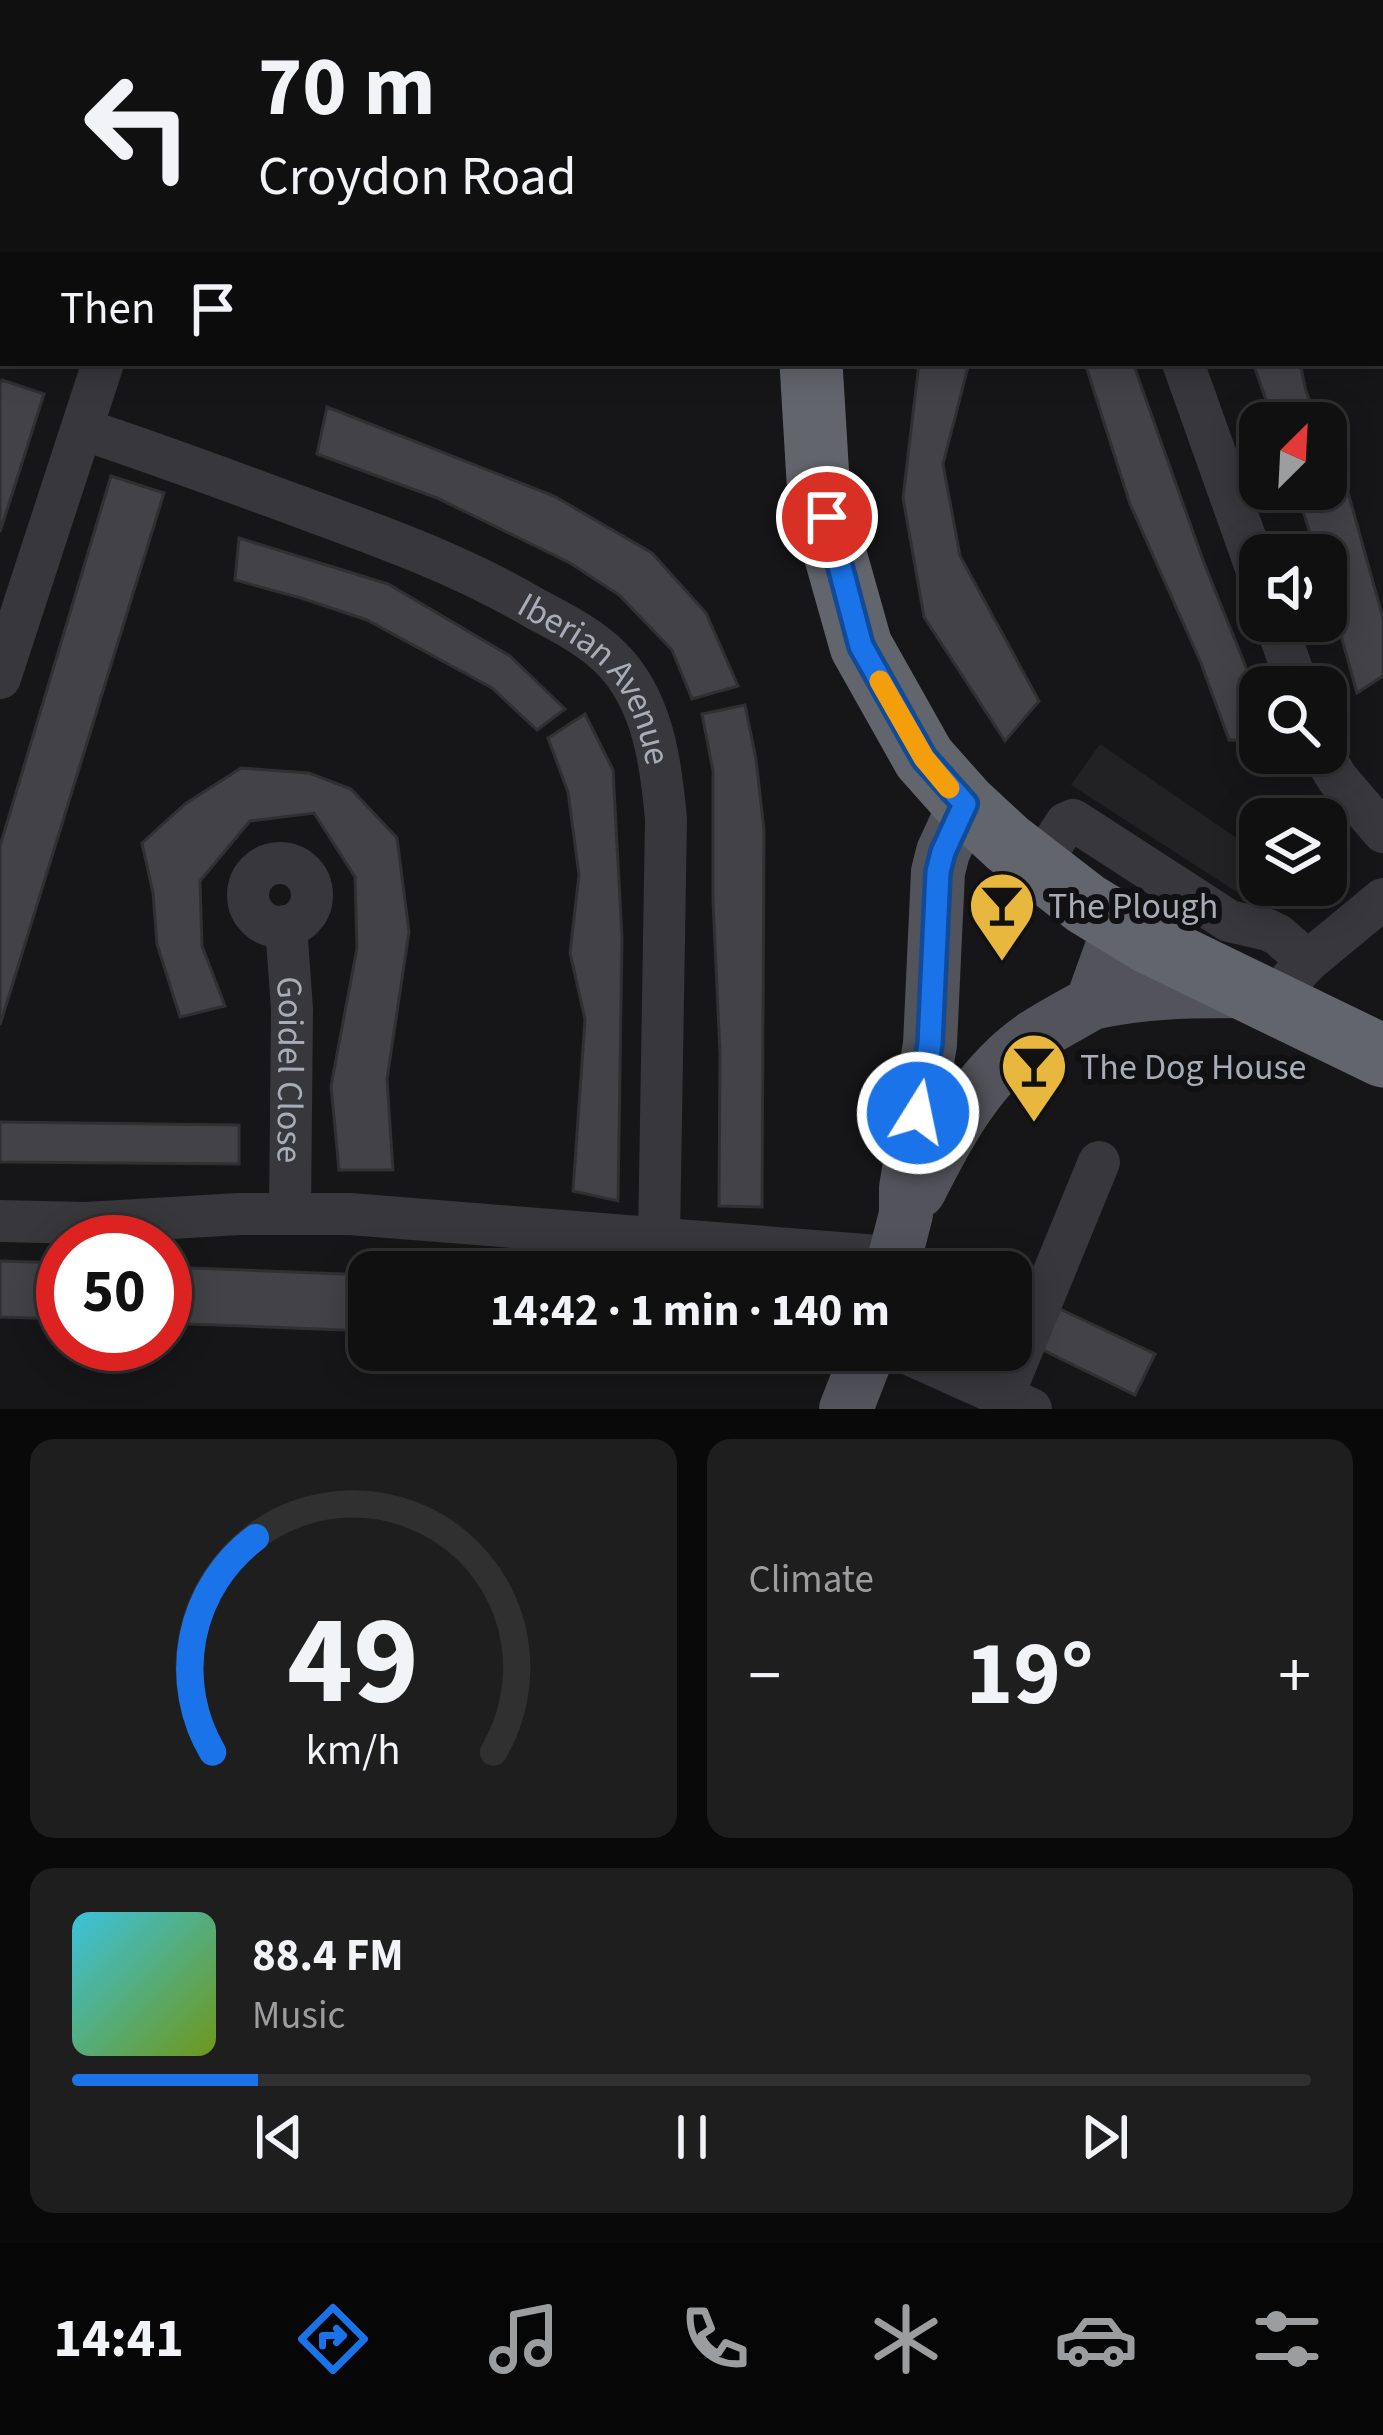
<!DOCTYPE html>
<html lang="en">
<head>
<meta charset="utf-8">
<style>
	:root { --surface:#101011; --page:#1e1e1f; --text:#f1f3f6; --muted:#9c9d9f; --line:#303031; --accent:#1a73e8 }
	body { margin:0; font-family:"Source Sans 3",sans-serif; background:var(--page); color:var(--text); height:100vh; display:flex; flex-direction:column; font-size:45px; white-space:nowrap }
	* { box-sizing:border-box; margin:0 }
	p { font-size:39px; color:var(--muted) }
	.icon { flex:none; width:66px; height:66px; fill:none; stroke:currentColor; stroke-width:2; stroke-linecap:round; stroke-linejoin:round }
	.map { position:relative; height:1409px; overflow:hidden }
	.side { display:flex; flex-direction:column; gap:30px; padding:30px; background:#090909; flex:1 }
	.side>* { flex:none }
	.hud { position:absolute; left:0px; top:0px; width:1383px; height:366px; box-shadow:0 6px 30px #0003,0 0 0 3px var(--line); background:#101011; color:var(--text); overflow:hidden }
	.needle { width:78px; rotate:24deg }
	.controls { position:absolute; left:1239px; top:402px; display:grid; gap:24px }
	.controls a { display:grid; place-items:center; width:108px; height:108px; border-radius:24px; background:var(--surface); box-shadow:0 6px 30px #0003,0 0 0 3px var(--line); font-size:60px }
	.speed { position:absolute; left:36px; top:1215px; display:flex; gap:24px; font-size:60px; font-weight:700; text-align:center }
	.speed>* { display:grid; place-content:center; width:156px; height:156px; border-radius:50%; background:var(--surface); box-shadow:0 6px 30px #0003,0 0 0 3px var(--line); line-height:1 }
	.speed .limit { border:18px solid #d22; background:#fff; color:#111 }
	.pin { position:absolute; display:grid; place-items:center; width:102px; height:102px; color:#fff; margin:-51px; border:6px solid #fff; border-radius:50%; box-shadow:0 3px 12px #0007 }
	.me { position:absolute; width:132px; margin:-66px; rotate:10deg; stroke-linejoin:round; filter:drop-shadow(0 0 9px #0008) }
	.turn { display:flex; align-items:center; gap:42px; height:252px; padding:0 60px; font-size:54px }
	.turn .icon { width:156px; height:156px; stroke-width:2.5 }
	.turn b { display:block; font-size:84px; line-height:102px }
	.then { display:flex; align-items:center; height:114px; padding:0 60px; background:#0003; gap:24px; font-size:45px }
	.big { font-size:90px; font-weight:700; line-height:1.1 }
	.side .widget { flex:1; display:flex; flex-direction:column; justify-content:center; gap:18px; min-width:0; padding:0 42px; border-radius:24px; background:var(--page) }
	.side .dial { align-items:center; gap:0 }
	.dial svg { height:312px; overflow:visible; fill:none; stroke:var(--line); stroke-width:7; stroke-linecap:round; text-anchor:middle }
	.dial text { fill:var(--text); stroke:none }
	.song { display:flex; align-items:center; gap:36px }
	.cover { width:144px; height:144px; border-radius:18px; background:linear-gradient(135deg,hsl(190 70% 55%),hsl(80 70% 35%)) }
	.played { height:12px; border-radius:6px; background:linear-gradient(90deg,var(--accent) 15%,var(--line) 15%) }
	.keys { display:flex; justify-content:space-around; direction:ltr }
	.heat { display:flex; justify-content:space-between; align-items:center; font-size:66px; direction:ltr }
	.side .tiles { flex:1; display:grid; gap:30px; grid-template-columns:1fr 1fr }
	.widget:last-child { grid-column:span 2 }
	.trip { position:absolute; left:348px; top:1251px; width:684px; height:120px; border-radius:24px; background:var(--surface); box-shadow:0 6px 30px #0003,0 0 0 3px var(--line); font-weight:700; line-height:120px; text-align:center }
	.tabs { display:flex; height:192px; justify-content:space-around; align-items:center; background:#060607; color:var(--muted) }
	.tabs .icon { width:84px; height:84px }
	.tabs .selected { color:var(--accent) }
	.tabs b { font-size:54px; color:var(--text) }
	.map>svg:first-child { display:block }
	.built { fill:#222124 }
	.building { fill:#424247; stroke:#303033; stroke-width:3 }
	.lines { fill:none; stroke-linecap:round; stroke-linejoin:round }
	.minor { stroke:#37373c; stroke-width:42 }
	.major { stroke:#53545b; stroke-width:54 }
	.highway { stroke:#63656d; stroke-width:63 }
	.route-casing { stroke:#114b97; stroke-width:30 }
	.route { stroke:#1a73e8; stroke-width:21 }
	.slow { stroke:#f59e0b; stroke-width:21 }
	.labels { text-anchor:middle; stroke-width:12; stroke-linejoin:round; paint-order:stroke }
	.street-label { font-size:36px; fill:#a8acb6; stroke:#111012 }
	.poi-label { font-size:36px; fill:#a8acb6; stroke:#111012; text-anchor:start }
</style>
</head>
<body>
<div class="map">
<svg width="1383" height="1409" viewBox="0 0 1383 1409">
	<rect width="100%" height="100%" fill="#161517"/>
	<path class="built" d="M 1100,744 L 1260,854 L 1260,885 L 1283,885 L 1288,900 L 1268,905 L 1240,894 L 1071,785 Z"/>
	<path class="building" d="M 919,363 L 969,363 L 943,464 L 960,556 L 1039,701 L 1005,741 L 924,617 L 903,498 Z
		M 1085,363 L 1133,363 L 1204,563 L 1260,702 L 1260,740 L 1229,740 L 1201,663 L 1130,504 Z
		M 1253,363 L 1300,363 L 1306,391 L 1319,423 L 1274,423 Z
		M 2,380 L 44,394 L 0,532 L 0,385 Z
		M 327,407 L 554,496 L 652,553 L 706,613 L 738,686 L 692,699 L 672,650 L 619,595 L 570,563 L 437,498 L 317,454 Z
		M 1326,439 L 1346,485 L 1383,618 L 1383,676 L 1357,693 L 1326,582 L 1326,555 L 1317,555 L 1296,489 L 1326,489 Z
		M 111,476 L 164,493 L 0,1025 L 0,846 Z
		M 239,538 L 388,584 L 510,656 L 565,709 L 537,730 L 492,688 L 367,620 L 301,598 L 235,580 Z
		M 745,705 L 756,759 L 764,830 L 762,1207 L 719,1206 L 720,1053 L 713,901 L 713,771 L 702,714 Z
		M 585,714 L 613,770 L 622,938 L 618,1201 L 573,1191 L 585,1019 L 570,953 L 579,875 L 568,792 L 548,738 Z
		M 241,768 L 309,773 L 351,789 L 397,838 L 409,932 L 387,1079 L 393,1170 L 339,1170 L 331,1086 L 357,948 L 355,877 L 314,813 L 250,821 L 200,881 L 202,946 L 225,1006 L 180,1017 L 157,944 L 153,893 L 142,843 L 185,804 Z
		M 0,1122 L 239,1125 L 239,1164 L 0,1162 Z
		M 0,1261 L 63,1263 L 63,1319 L 0,1317 Z
		M 165,1267 L 369,1275 L 369,1331 L 165,1323 Z
		M 1060,1309 L 1155,1354 L 1135,1395 L 1041,1349 Z"/>
	<g class="lines">
		<g class="minor">
			<path d="M 72,0 L 111,3"/>
			<path d="M 1183,363 L 1260,579"/>
			<path id="s1" d="M 82,429 C 155,453 227,480 298,506 C 380,536 459,564 534,608 C 560,622 589,636 611,658 C 653,700 661,763 666,819 L 659,1238"/>
			<path d="M 1275,621 L 1298,687"/>
			<path d="M 0,678 L 103,363"/>
			<path d="M 1322,753 L 1337,778 L 1383,832"/>
			<circle cx="280" cy="895" r="32"/>
			<path d="M 1037,868 L 1066,823 L 1073,820 L 1229,921 L 1268,930 L 1278,935 L 1308,961"/>
			<path id="s2" d="M 286,926 L 292,1009 L 290,1214"/>
			<path d="M 1292,978 L 1308,961 L 1383,899"/>
			<path d="M 0,1221 L 86,1223 L 239,1214 L 350,1214 L 878,1256 L 894,1260"/>
			<path d="M 900,1350 L 1031,1409"/>
			<path d="M 1003,1396 L 1099,1162"/>
		</g>
		<path class="major" d="M 976,3 L 979,0
			M 1092,1003 C 1143,991 1194,991 1247,991
			M 919,1191 C 948,1133 980,1073 1035,1036 C 1053,1024 1073,1014 1092,1003 L 1120,925
			M 891,1272 L 906,1214 L 906,1188 L 930,1044 L 938,872 L 943,852 L 965,804
			M 846,1409 L 869,1350"/>
		<path class="highway" d="M 711,0 L 714,3
			M 811,363 L 818,480 L 835,554 L 861,646 L 924,758 L 965,804 L 1007,843 L 1086,904 L 1150,943 L 1383,1056"/>
	</g>
	<g class="lines">
		<g class="route-casing">
			<path id="route" d="M 827,517 L 861,646 L 924,758 L 965,804 L 943,852 L 938,872 L 930,1044 L 918,1113"/>
		</g>
		<use href="#route" class="route"/>
		<path class="slow" d="M 880,681 L 924,758 L 949,788"/>
	</g>
	<defs>
		<g id="bar-pin" transform="scale(3.45)"><path d="M0 17L-7.5 6A9.5 9.5 0 1 1 7.5 6Z" fill="#e7b73e" stroke="#111012"/><path d="M-6-5H6L.8 .8V4.5H3.5V6h-7V4.5H-.8V.8Z" fill="#111"/></g>
	</defs>
	<g fill-rule="evenodd">
		<use href="#bar-pin" x="1002" y="905"/>
		<use href="#bar-pin" x="1034" y="1066"/>
	</g>
	<g class="labels">
		<g class="street-label">
			<text dy="13" stroke="none"><textPath href="#s1" startOffset="585">Iberian Avenue</textPath></text>
			<text dy="13" stroke="none"><textPath href="#s2" startOffset="144">Goidel Close</textPath></text>
		</g>
		<g class="poi-label">
			<text x="1048" y="918">The Plough</text>
			<text x="1080" y="1079">The Dog House</text>
		</g>
	</g>
</svg>
<div class="controls">
<a><svg class="needle" viewBox="-14 -14 28 28"><path d="M0-13l5 13h-10z" fill="#e53935"/><path d="M0 13l5-13h-10z" fill="#9c9d9f"/></svg></a>
<a><svg class="icon" aria-label="sound" viewBox="0 0 24 24"><path d="M4 9h4l5-4v14l-5-4H4zM17 9q2 3 0 6"/></svg></a>
<a><svg class="icon" aria-label="search" viewBox="0 0 24 24"><circle cx="10" cy="10" r="6"/><path d="M15 15l6 6"/></svg></a>
<a><svg class="icon" aria-label="layers" viewBox="0 0 24 24"><path d="M12 4l9 5-9 5-9-5zM3 14l9 5 9-5"/></svg></a>
</div>
<div class="speed"><div class="limit">50</div></div>
<div class="pin" style="left:827px;top:517px;background:#d93025"><svg class="icon" aria-label="arrive" viewBox="0 0 24 24"><path d="M6 21V4h12l-3 4 3 4H6"/></svg></div>
<svg class="me" style="left:918px;top:1113px" viewBox="-20 -20 40 40"><circle r="17" fill="#1a73e8" stroke="#fff" stroke-width="3"/><path d="M0-11L8 9 0 5-8 9z" fill="#fff"/></svg>
<div class="trip">14:42 · 1 min · 140 m</div>
<div class="hud">
<div class="turn"><svg class="icon" aria-label="left" viewBox="0 0 24 24"><path d="M17 20v-9H6M10 6l-5 5 5 5"/></svg><div><b>70 m</b>Croydon Road</div></div>
<div class="then">Then<svg class="icon" aria-label="arrive" viewBox="0 0 24 24"><path d="M6 21V4h12l-3 4 3 4H6"/></svg></div>
</div>
</div>
<section class="side">
<div class="tiles">
<div class="widget dial"><svg viewBox="0 0 100 80">
<path d="M14 69A42 42 0 1 1 86 69"/>
<path d="M14 69A42 42 0 0 1 25 14" stroke="#1a73e8"/>
<text x="50" y="56" font-size="32" font-weight="700">49</text>
<text x="50" y="72" font-size="11">km/h</text>
</svg></div>
<div class="widget"><p>Climate</p>
<div class="heat"><a>−</a><b class="big">19°</b><a>+</a></div>
</div>
<div class="widget">
<div class="song"><i class="cover"></i><div><b>88.4 FM</b><p>Music</p></div></div>
<div class="played"></div>
<div class="keys"><svg class="icon" aria-label="previous" viewBox="0 0 24 24"><path d="M18 5L8 12l10 7zM5 5v14"/></svg><svg class="icon" aria-label="pause" viewBox="0 0 24 24"><path d="M8 5v14M16 5v14"/></svg><svg class="icon" aria-label="next" viewBox="0 0 24 24"><path d="M6 5l10 7-10 7zM19 5v14"/></svg></div>
</div>
</div>
</section>
<nav class="tabs">
<b>14:41</b>
<svg class="icon selected" aria-label="directions" viewBox="0 0 24 24"><path d="M12 3l9 9-9 9-9-9zM9 14v-3h6M13 9l2 2-2 2"/></svg>
<svg class="icon" aria-label="music" viewBox="0 0 24 24"><path d="M9 18V5l10-2v13"/><circle cx="6" cy="18" r="3"/><circle cx="16" cy="16" r="3"/></svg>
<svg class="icon" aria-label="phone" viewBox="0 0 24 24"><path d="M5 4h4l2 5-3 2q2 4 5 5l2-3 5 2v4C11 20 4 13 5 4z"/></svg>
<svg class="icon" aria-label="climate" viewBox="0 0 24 24"><path d="M12 3v18M4 7l16 10M4 17L20 7"/></svg>
<svg class="icon" aria-label="car" viewBox="0 0 24 24"><path d="M5 17H2v-5l4-1 3-4h7l3 4 3 1v5h-3M9 17h6M6 11h13"/><circle cx="7" cy="17" r="2"/><circle cx="17" cy="17" r="2"/></svg>
<svg class="icon" aria-label="filters" viewBox="0 0 24 24"><path d="M4 7h16M4 17h16"/><circle cx="9" cy="7" r="2"/><circle cx="15" cy="17" r="2"/></svg>
</nav>
</body>
</html>
